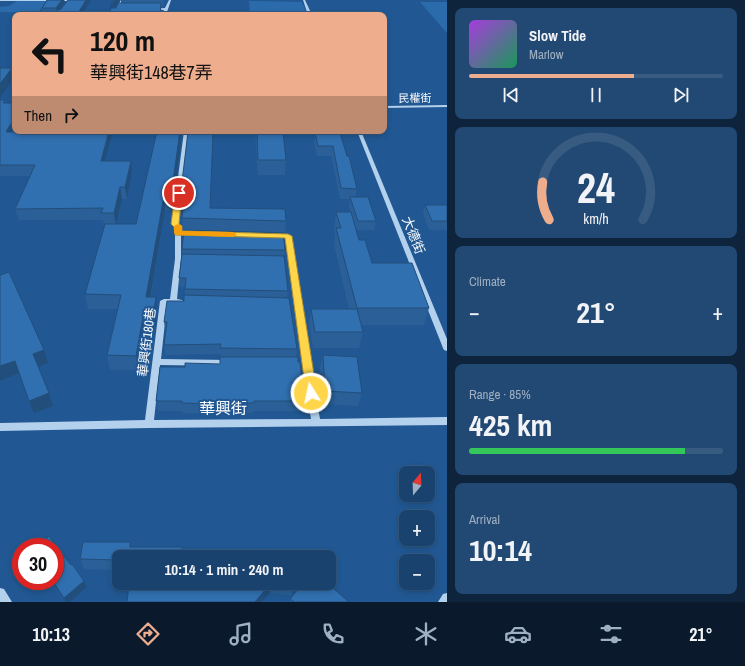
<!DOCTYPE html>
<html lang="en">
<head>
<meta charset="utf-8">
<style>
	:root { --surface:#19426e; --page:#224973; --text:#f1f3f6; --muted:#9fb0c2; --line:#375b81; --accent:#eead8d }
	body { margin:0; font-family:"Archivo Narrow","Noto Sans TC",sans-serif; background:var(--page); color:var(--text); height:100vh; display:flex; flex-direction:column; font-size:15px; white-space:nowrap }
	* { box-sizing:border-box; margin:0 }
	p { font-size:13px; color:var(--muted) }
	.icon { flex:none; width:22px; height:22px; fill:none; stroke:currentColor; stroke-width:2; stroke-linecap:round; stroke-linejoin:round }
	.map { position:relative; flex:1; overflow:hidden }
	.details { display:flex; flex-direction:column; gap:8px; padding:8px; background:#0e243c; width:298px }
	.details>* { flex:none }
	.hud { position:absolute; left:12px; top:12px; width:375px; height:122px; border-radius:8px; box-shadow:0 2px 6px #0003,0 0 0 1px var(--line); background:#eead8d; color:#111; overflow:hidden }
	.needle { width:26px; rotate:19deg }
	.tools { position:absolute; left:399px; top:466px; display:grid; gap:8px }
	.tools a { display:grid; place-items:center; width:36px; height:36px; border-radius:8px; background:var(--surface); box-shadow:0 2px 6px #0003,0 0 0 1px var(--line); font-size:20px }
	.speed { position:absolute; left:12px; top:538px; display:flex; gap:8px; font-size:20px; font-weight:700; text-align:center }
	.speed>* { display:grid; place-content:center; width:52px; height:52px; border-radius:50%; background:var(--surface); box-shadow:0 2px 6px #0003,0 0 0 1px var(--line); line-height:1 }
	.speed .limit { border:6px solid #d22; background:#fff; color:#111 }
	.pin { position:absolute; display:grid; place-items:center; width:34px; height:34px; color:#fff; margin:-17px; border:2px solid #fff; border-radius:50%; box-shadow:0 1px 4px #0007 }
	.me { position:absolute; width:44px; margin:-22px; rotate:350deg; stroke-linejoin:round; filter:drop-shadow(0 0 3px #0008) }
	.turn { display:flex; align-items:center; gap:14px; height:84px; padding:0 12px; font-size:18px }
	.turn .icon { width:52px; height:52px; stroke-width:2.5 }
	.turn b { display:block; font-size:28px; line-height:34px }
	.then { display:flex; align-items:center; height:38px; padding:0 12px; background:#0003; gap:8px; font-size:15px }
	.big { font-size:30px; font-weight:800; line-height:1.1 }
	.details .card { flex:1; display:flex; flex-direction:column; justify-content:center; gap:6px; min-width:0; padding:0 14px; border-radius:8px; background:var(--page) }
	.details .dial { align-items:center; gap:0 }
	.dial svg { height:104px; overflow:visible; fill:none; stroke:var(--line); stroke-width:7; stroke-linecap:round; text-anchor:middle }
	.dial text { fill:var(--text); stroke:none }
	.song { display:flex; align-items:center; gap:12px }
	.cover { width:48px; height:48px; border-radius:6px; background:linear-gradient(135deg,hsl(280 70% 55%),hsl(150 70% 35%)) }
	.played { height:4px; border-radius:2px; background:linear-gradient(90deg,var(--accent) 65%,var(--line) 65%) }
	.keys { display:flex; justify-content:space-around; direction:ltr }
	.heat { display:flex; justify-content:space-between; align-items:center; font-size:22px; direction:ltr }
	.charge { height:6px; border-radius:3px; background:linear-gradient(90deg,#34c759 85%,var(--line) 0) }
	.trip { position:absolute; left:112px; top:550px; width:224px; height:40px; border-radius:8px; background:var(--surface); box-shadow:0 2px 6px #0003,0 0 0 1px var(--line); font-weight:800; line-height:40px; text-align:center }
	.dock { display:flex; height:64px; justify-content:space-around; align-items:center; background:#0a1a2c; color:var(--muted) }
	.dock .icon { width:28px; height:28px }
	.dock .on { color:var(--accent) }
	.dock b { font-size:18px; color:var(--text) }
	main { display:flex; flex:1; min-height:0 }
	.map>svg:first-child { display:block }
	.green { fill:#2b6bab }
	.lines { fill:none; stroke-linecap:round; stroke-linejoin:round }
	.minor { fill:#b3d0ed; fill-rule:evenodd }
	.wall { fill:#2a6097 }
	.shaded-wall { fill:#224e7b }
	.building { fill:#3170b0; stroke:#224e7b }
	.route { fill:#ffd54a; stroke:#a68a30 }
	.slow { fill:#f59e0b }
	.labels { text-anchor:middle; stroke-width:4; stroke-linejoin:round; paint-order:stroke }
	.far-street-label { font-size:11px; fill:#fff; stroke:#215893 }
	.street-label { font-size:13px; fill:#fff; stroke:#215893 }
	.near-street-label { font-size:16px; fill:#fff; stroke:#215893 }
</style>
</head>
<body>
<main>
<div class="map">
<svg width="447" height="602" viewBox="0 0 447 602">
	<rect width="100%" height="100%" fill="#215893"/>
	<path class="green" d="M 17,1 L 46,1 L 38,13 L 0,12 L 0,7 L 9,6 Z
		M 249,1 L 302,2 L 307,15 L 250,15 Z
		M 420,2 L 447,2 L 447,33 Z"/>
	<g class="lines">
		<path class="minor" d="M 0,0 L 72,0 L 71,1 L 0,1 Z
			M 121,0 L 123,0 L 116,15 L 112,15 Z
			M 169,0 L 171,0 L 166,15 L 162,15 L 164,10 L 151,9 L 165,8 Z
			M 303,0 L 305,0 L 312,15 L 308,15 Z
			M 447,105 L 447,107 L 384,108 L 384,106 Z
			M 184,131 L 188,131 L 178,224 L 181,227 L 181,231 L 191,231 L 194,233 L 191,235 L 181,235 L 181,259 L 177,299 L 182,300 L 184,302 L 180,304 L 167,304 L 161,359 L 229,360 L 232,361 L 233,363 L 232,365 L 229,366 L 160,365 L 154,420 L 311,419 L 302,363 L 285,238 L 274,238 L 271,236 C 275,233 287,233 291,236 L 310,363 L 320,419 L 447,417 L 447,425 L 149,428 L 0,431 L 0,423 L 145,420 L 160,301 L 164,299 L 170,299 L 175,259 L 175,227 L 172,224 Z
			M 357,131 L 361,131 L 447,339 L 447,351 L 444,350 L 443,348 Z
			M 0,588 L 4,589 L 12,602 L 0,602 Z
			M 447,593 L 447,602 L 438,602 L 443,594 Z"/>
	</g>
	<path class="wall" d="M 47,0 L 64,0 L 65,2 L 59,10 L 61,9 L 68,0 L 91,0 L 82,15 L 54,15 L 56,13 L 43,13 L 42,8 Z
		M 121,0 L 164,0 L 163,6 L 161,6 L 161,15 L 109,15 L 115,8 L 116,8 L 121,3 Z
		M 0,100 L 5,100 L 15,131 L 16,131 L 15,132 L 105,161 L 132,172 L 127,199 L 122,199 L 116,224 L 136,224 L 181,143 L 172,210 L 165,210 L 151,297 L 156,297 L 157,311 L 155,332 L 145,332 L 139,370 L 110,370 L 107,355 L 117,309 L 88,309 L 85,294 L 105,225 L 104,225 L 103,220 L 19,220 L 15,209 L 30,176 L 0,176 Z
		M 191,131 L 213,131 L 213,144 L 211,208 L 286,221 L 285,232 L 183,230 L 182,218 L 183,210 L 181,210 L 180,198 Z
		M 255,131 L 283,131 L 286,160 L 285,175 L 258,175 Z
		M 315,133 L 340,133 L 357,189 L 355,197 L 376,221 L 374,230 L 356,230 L 359,240 L 372,263 L 429,308 L 424,325 L 361,325 L 363,332 L 359,348 L 313,348 L 309,325 L 311,309 L 349,309 L 334,244 L 335,234 L 334,228 L 336,212 L 351,212 L 349,206 L 350,199 L 340,199 L 331,156 L 317,156 L 314,143 Z
		M 425,205 L 447,205 L 447,230 L 429,230 L 423,213 Z
		M 182,249 L 285,250 L 284,257 L 288,291 L 287,298 L 297,349 L 296,357 L 304,401 L 303,411 L 253,411 L 253,413 L 216,414 L 183,413 L 183,411 L 158,411 L 156,401 L 185,367 L 220,364 L 221,354 L 165,355 L 164,345 L 166,332 L 164,322 L 184,301 L 185,295 L 185,287 L 180,287 L 179,278 L 182,254 Z
		M 323,355 L 362,393 L 358,406 L 323,404 L 320,368 Z
		M 131,547 L 182,551 L 210,550 L 210,557 L 119,557 L 119,570 L 84,569 L 80,559 Z
		M 48,581 L 84,581 L 87,587 L 70,602 L 66,602 L 54,584 L 52,586 Z
		M 260,583 L 293,583 L 291,595 L 270,593 L 260,587 Z
		M 290,599 L 349,602 L 290,602 Z"/>
	<path class="shaded-wall" d="M 62,0 L 64,0 L 65,2 L 57,13 L 56,8 Z
		M 86,0 L 91,0 L 82,15 L 77,15 Z
		M 115,0 L 120,0 L 111,14 L 110,8 Z
		M 12,68 L 14,78 L 0,98 L 0,84 Z
		M 15,117 L 15,131 L 16,131 L 9,142 L 6,132 Z
		M 109,131 L 113,131 L 102,172 L 101,161 Z
		M 180,131 L 181,143 L 172,210 L 171,196 Z
		M 213,134 L 213,144 L 210,220 L 210,208 Z
		M 131,161 L 132,172 L 127,199 L 125,187 Z
		M 120,187 L 122,199 L 116,225 L 114,213 Z
		M 164,196 L 165,210 L 148,311 L 146,297 Z
		M 156,297 L 157,311 L 155,332 L 153,317 Z
		M 143,317 L 145,332 L 139,370 L 136,356 Z
		M 44,350 L 48,363 L 37,367 L 33,354 Z
		M 15,361 L 19,373 L 0,381 L 0,366 Z
		M 49,393 L 53,406 L 34,413 L 29,401 Z
		M 49,581 L 52,581 L 54,584 L 52,586 Z
		M 84,581 L 87,587 L 70,602 L 66,602 L 64,598 Z
		M 271,583 L 270,593 L 262,602 L 255,602 Z"/>
	<path class="building" d="M 47,0 L 62,0 L 56,8 L 42,8 Z
		M 68,0 L 86,0 L 77,15 L 54,15 L 58,10 L 61,9 Z
		M 113,0 L 115,0 L 110,8 Z
		M 118,3 L 161,3 L 160,15 L 109,15 L 111,8 L 116,8 Z
		M 0,68 L 12,68 L 0,84 Z
		M 0,100 L 5,100 L 3,103 L 15,103 L 15,117 L 6,132 L 109,131 L 101,161 L 131,161 L 125,187 L 120,187 L 114,213 L 101,213 L 103,208 L 15,209 L 35,165 L 0,165 Z
		M 157,131 L 180,131 L 171,196 L 164,196 L 146,297 L 156,297 L 153,317 L 143,317 L 136,356 L 107,355 L 121,295 L 85,294 L 105,224 L 136,224 Z
		M 191,131 L 212,131 L 212,133 L 213,134 L 210,208 L 285,209 L 286,221 L 182,218 L 184,198 L 180,198 L 188,132 L 191,132 Z
		M 257,131 L 283,131 L 286,160 L 258,160 Z
		M 315,133 L 340,133 L 347,156 L 349,156 L 357,189 L 341,188 L 333,146 L 318,146 Z
		M 350,197 L 368,197 L 376,221 L 358,221 Z
		M 425,205 L 447,205 L 447,221 L 432,221 Z
		M 336,212 L 351,212 L 359,240 L 365,240 L 372,263 L 412,263 L 429,308 L 357,308 L 336,228 L 341,228 Z
		M 184,230 L 283,233 L 285,250 L 182,249 Z
		M 182,254 L 284,256 L 288,291 L 185,289 L 186,278 L 179,278 Z
		M 9,272 L 44,350 L 33,354 L 49,393 L 29,401 L 15,361 L 0,366 L 0,275 Z
		M 184,295 L 289,298 L 297,349 L 220,348 L 221,344 L 164,345 L 167,322 L 164,322 L 167,301 L 184,301 Z
		M 311,309 L 357,309 L 363,332 L 315,332 Z
		M 323,355 L 357,357 L 362,393 L 325,391 Z
		M 220,357 L 298,357 L 298,362 L 300,362 L 304,401 L 254,401 L 254,403 L 216,404 L 182,403 L 182,401 L 156,401 L 160,367 L 185,367 L 185,363 L 220,364 Z
		M 49,536 L 71,565 L 72,564 L 84,581 L 64,598 L 53,581 L 55,581 L 55,547 L 35,547 Z
		M 83,542 L 130,542 L 130,547 L 182,547 L 182,551 L 210,550 L 210,557 L 119,557 L 119,560 L 80,559 Z
		M 262,549 L 293,553 L 293,557 L 262,557 Z
		M 129,583 L 256,583 L 261,588 L 261,583 L 271,583 L 255,602 L 127,602 Z
		M 274,583 L 293,583 L 293,585 Z
		M 303,583 L 327,583 L 349,602 L 294,602 L 290,599 Z"/>
	<path class="route" d="M 179,191 L 182,193 L 179,224 L 182,226 L 182,231 L 288,234 L 292,236 L 317,393 L 315,396 L 311,397 L 307,396 L 306,393 L 285,238 L 175,235 L 174,227 L 171,224 L 175,193 Z"/>
	<path class="slow" d="M 178,224 L 182,226 L 182,231 L 233,232 L 237,235 L 233,237 L 178,235 L 174,233 L 174,226 Z"/>
	<g class="labels">
		<g class="far-street-label">
			<text transform="translate(415 98) rotate(-1)" y="4">民權街</text>
		</g>
		<g class="street-label">
			<text transform="translate(414 235) rotate(68)" y="5">大德街</text>
			<text transform="translate(146 342) rotate(-83)" y="5">華興街180巷</text>
		</g>
		<g class="near-street-label">
			<text x="223" y="414">華興街</text>
		</g>
	</g>
</svg>
<div class="tools">
<a><svg class="needle" viewBox="-14 -14 28 28"><path d="M0-13l5 13h-10z" fill="#e53935"/><path d="M0 13l5-13h-10z" fill="#9fb0c2"/></svg></a>
<a>+</a>
<a>−</a>
</div>
<div class="speed"><div class="limit">30</div></div>
<div class="pin" style="left:179px;top:193px;background:#d93025"><svg class="icon" aria-label="arrive" viewBox="0 0 24 24"><path d="M6 21V4h12l-3 4 3 4H6"/></svg></div>
<svg class="me" style="left:311px;top:393px" viewBox="-20 -20 40 40"><circle r="17" fill="#ffd54a" stroke="#fff" stroke-width="3"/><path d="M0-11L8 9 0 5-8 9z" fill="#fff"/></svg>
<div class="trip">10:14 · 1 min · 240 m</div>
<div class="hud">
<div class="turn"><svg class="icon" aria-label="left" viewBox="0 0 24 24"><path d="M17 20v-9H6M10 6l-5 5 5 5"/></svg><div><b>120 m</b>華興街148巷7弄</div></div>
<div class="then">Then<svg class="icon" aria-label="right" viewBox="0 0 24 24"><path d="M7 20v-9h11M14 6l5 5-5 5"/></svg></div>
</div>
</div>
<section class="details">
<div class="card">
<div class="song"><i class="cover"></i><div><b>Slow Tide</b><p>Marlow</p></div></div>
<div class="played"></div>
<div class="keys"><svg class="icon" aria-label="previous" viewBox="0 0 24 24"><path d="M18 5L8 12l10 7zM5 5v14"/></svg><svg class="icon" aria-label="pause" viewBox="0 0 24 24"><path d="M8 5v14M16 5v14"/></svg><svg class="icon" aria-label="next" viewBox="0 0 24 24"><path d="M6 5l10 7-10 7zM19 5v14"/></svg></div>
</div>
<div class="card dial"><svg viewBox="0 0 100 80">
<path d="M14 69A42 42 0 1 1 86 69"/>
<path d="M14 69A42 42 0 0 1 9 40" stroke="#eead8d"/>
<text x="50" y="56" font-size="32" font-weight="700">24</text>
<text x="50" y="72" font-size="11">km/h</text>
</svg></div>
<div class="card"><p>Climate</p>
<div class="heat"><a>−</a><b class="big">21°</b><a>+</a></div>
</div>
<div class="card"><p>Range · 85%</p><b class="big">425 km</b><div class="charge"></div></div>
<div class="card"><p>Arrival</p><b class="big">10:14</b></div>
</section>
</main>
<nav class="dock">
<b>10:13</b>
<svg class="icon on" aria-label="directions" viewBox="0 0 24 24"><path d="M12 3l9 9-9 9-9-9zM9 14v-3h6M13 9l2 2-2 2"/></svg>
<svg class="icon" aria-label="music" viewBox="0 0 24 24"><path d="M9 18V5l10-2v13"/><circle cx="6" cy="18" r="3"/><circle cx="16" cy="16" r="3"/></svg>
<svg class="icon" aria-label="phone" viewBox="0 0 24 24"><path d="M5 4h4l2 5-3 2q2 4 5 5l2-3 5 2v4C11 20 4 13 5 4z"/></svg>
<svg class="icon" aria-label="climate" viewBox="0 0 24 24"><path d="M12 3v18M4 7l16 10M4 17L20 7"/></svg>
<svg class="icon" aria-label="car" viewBox="0 0 24 24"><path d="M5 17H2v-5l4-1 3-4h7l3 4 3 1v5h-3M9 17h6M6 11h13"/><circle cx="7" cy="17" r="2"/><circle cx="17" cy="17" r="2"/></svg>
<svg class="icon" aria-label="filters" viewBox="0 0 24 24"><path d="M4 7h16M4 17h16"/><circle cx="9" cy="7" r="2"/><circle cx="15" cy="17" r="2"/></svg>
<b>21°</b>
</nav>
</body>
</html>
